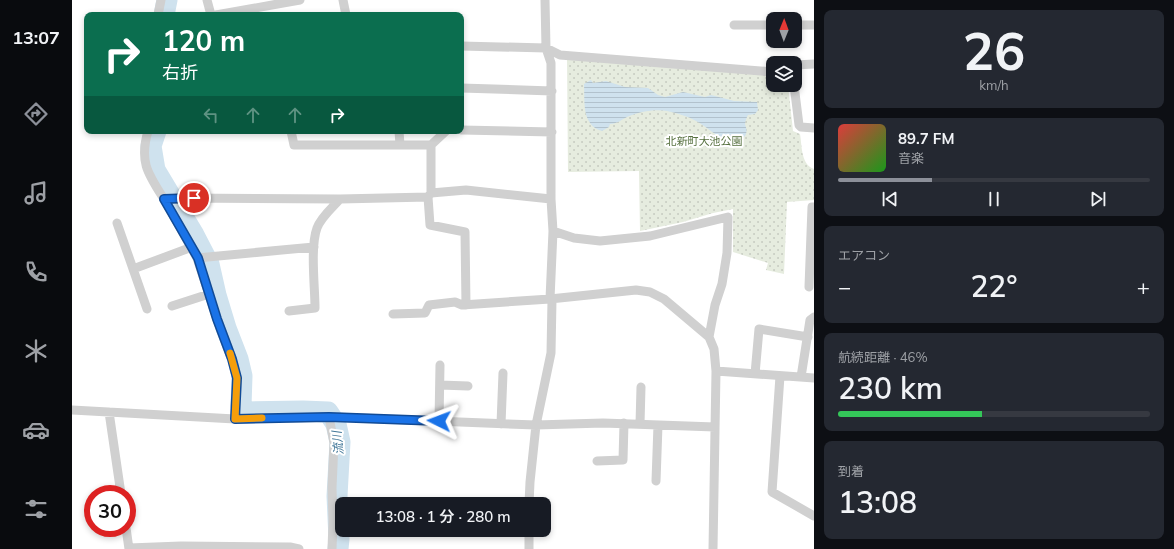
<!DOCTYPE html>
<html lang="ja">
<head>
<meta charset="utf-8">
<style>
	:root { --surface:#171b24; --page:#242831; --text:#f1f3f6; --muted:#9ea1a6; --line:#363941; --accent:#8c9099 }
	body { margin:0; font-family:Mulish,"Noto Sans JP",sans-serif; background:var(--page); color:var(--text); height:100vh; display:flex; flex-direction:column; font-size:15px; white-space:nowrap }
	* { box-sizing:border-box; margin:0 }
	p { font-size:13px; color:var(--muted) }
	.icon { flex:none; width:22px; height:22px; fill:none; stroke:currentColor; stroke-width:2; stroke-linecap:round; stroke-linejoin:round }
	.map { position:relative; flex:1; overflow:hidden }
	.details { display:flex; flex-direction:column; gap:10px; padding:10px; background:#0d0f14; width:360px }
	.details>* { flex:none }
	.hud { position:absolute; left:12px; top:12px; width:380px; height:122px; border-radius:8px; box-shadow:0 2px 6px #0003; background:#0b6e4f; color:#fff; overflow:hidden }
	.needle { width:26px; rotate:1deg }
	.controls { position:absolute; left:694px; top:12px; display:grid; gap:8px }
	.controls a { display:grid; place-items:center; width:36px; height:36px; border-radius:8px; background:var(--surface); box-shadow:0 2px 6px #0003; font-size:20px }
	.speed { position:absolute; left:12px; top:485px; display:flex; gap:8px; font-size:20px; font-weight:700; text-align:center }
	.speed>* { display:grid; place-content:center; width:52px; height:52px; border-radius:50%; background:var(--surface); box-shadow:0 2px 6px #0003; line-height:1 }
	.speed .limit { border:6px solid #d22; background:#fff; color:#111 }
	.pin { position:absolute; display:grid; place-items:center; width:34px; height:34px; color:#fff; margin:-17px; border:2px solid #fff; border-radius:50%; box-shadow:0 1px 4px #0007 }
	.me { position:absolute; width:44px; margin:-22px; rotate:273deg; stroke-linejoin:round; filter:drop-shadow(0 0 3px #0008) }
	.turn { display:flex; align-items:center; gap:14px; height:84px; padding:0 12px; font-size:18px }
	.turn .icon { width:52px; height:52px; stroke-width:2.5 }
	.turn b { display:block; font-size:28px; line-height:34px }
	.lanes { display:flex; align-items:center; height:38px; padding:0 12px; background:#0003; justify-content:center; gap:20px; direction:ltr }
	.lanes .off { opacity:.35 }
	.big { font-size:30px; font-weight:600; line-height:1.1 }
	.details .tile { flex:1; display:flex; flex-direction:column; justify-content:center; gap:6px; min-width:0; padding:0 14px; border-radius:8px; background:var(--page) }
	.details .dial { align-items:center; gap:0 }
	.dial b { font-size:52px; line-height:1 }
	.song { display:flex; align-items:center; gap:12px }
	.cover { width:48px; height:48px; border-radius:6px; background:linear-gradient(135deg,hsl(0 70% 55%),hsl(120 70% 35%)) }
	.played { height:4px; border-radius:2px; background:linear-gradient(90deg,var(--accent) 30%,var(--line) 30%) }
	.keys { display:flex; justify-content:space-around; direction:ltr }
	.heat { display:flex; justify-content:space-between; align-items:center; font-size:22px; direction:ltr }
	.charge { height:6px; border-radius:3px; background:linear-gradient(90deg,#34c759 46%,var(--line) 0) }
	.trip { position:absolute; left:263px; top:497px; width:216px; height:40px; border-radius:8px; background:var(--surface); box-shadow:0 2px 6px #0003; font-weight:600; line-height:40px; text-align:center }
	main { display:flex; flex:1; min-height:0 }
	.dock { display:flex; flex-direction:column; width:72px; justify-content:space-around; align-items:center; background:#090b0e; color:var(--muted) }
	.dock .icon { width:28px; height:28px }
	.dock .active { color:var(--accent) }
	.dock b { font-size:18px; color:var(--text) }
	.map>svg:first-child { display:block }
	.park { fill:url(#park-dots) }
	.water { fill:url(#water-rules) }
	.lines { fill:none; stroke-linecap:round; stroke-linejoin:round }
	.river { stroke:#cfe2ee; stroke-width:21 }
	.street { stroke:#d0d0d0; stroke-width:9 }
	.route-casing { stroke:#114b97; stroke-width:10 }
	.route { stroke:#1a73e8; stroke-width:7 }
	.slow { stroke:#f59e0b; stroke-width:7 }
	.labels { text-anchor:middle; stroke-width:4; stroke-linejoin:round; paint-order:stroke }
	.park-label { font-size:11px; fill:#56703f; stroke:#fff }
	.water-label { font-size:12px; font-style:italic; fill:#3f7597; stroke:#fff }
</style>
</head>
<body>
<main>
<nav class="dock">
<b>13:07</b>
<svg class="icon active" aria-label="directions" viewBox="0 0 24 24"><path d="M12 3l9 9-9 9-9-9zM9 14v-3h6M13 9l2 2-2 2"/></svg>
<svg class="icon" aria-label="music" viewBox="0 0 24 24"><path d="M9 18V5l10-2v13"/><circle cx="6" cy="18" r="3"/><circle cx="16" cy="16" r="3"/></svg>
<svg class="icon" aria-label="phone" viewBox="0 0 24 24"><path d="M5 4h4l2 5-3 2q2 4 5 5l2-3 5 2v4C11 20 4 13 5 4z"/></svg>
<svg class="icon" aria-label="climate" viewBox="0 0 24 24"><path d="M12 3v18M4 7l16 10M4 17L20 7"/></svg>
<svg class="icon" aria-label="car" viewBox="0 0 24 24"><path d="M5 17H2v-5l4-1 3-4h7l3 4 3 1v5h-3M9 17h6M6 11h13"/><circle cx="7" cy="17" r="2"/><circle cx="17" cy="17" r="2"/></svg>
<svg class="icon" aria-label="filters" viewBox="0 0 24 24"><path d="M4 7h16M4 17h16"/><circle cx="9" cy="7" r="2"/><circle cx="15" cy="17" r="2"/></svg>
</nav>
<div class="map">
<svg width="742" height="549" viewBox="0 0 742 549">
	<defs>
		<pattern id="park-dots" width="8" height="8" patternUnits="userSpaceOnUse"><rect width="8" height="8" fill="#e6ecdf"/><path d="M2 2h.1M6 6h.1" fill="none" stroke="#c6cbc0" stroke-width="1.8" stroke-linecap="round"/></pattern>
		<pattern id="water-rules" width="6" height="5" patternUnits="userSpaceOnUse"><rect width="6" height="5" fill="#cfe2ee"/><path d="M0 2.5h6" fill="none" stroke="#b2c2cd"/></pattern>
	</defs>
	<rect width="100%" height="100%" fill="#fff"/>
	<path class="park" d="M 495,58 L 701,75 L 701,85 L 716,85 L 721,131 L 728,134 C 730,146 729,165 742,169 L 742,200 L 715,202 L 712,274 L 694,270 L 696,263 L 661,252 L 661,209 L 641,213 L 611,222 L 568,231 L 567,171 L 496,172 Z"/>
	<path class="water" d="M 519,80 L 521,83 L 534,81 L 553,87 L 576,88 L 586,95 L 593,97 L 611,92 L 633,97 L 639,95 L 647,97 L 662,101 L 685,102 L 686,110 L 683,114 L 676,115 C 675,117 673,121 673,124 C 674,128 676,131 673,136 C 671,138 668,139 665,140 C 647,142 638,128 624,121 C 615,116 605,113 595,111 C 582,109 567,112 555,117 C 549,120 545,124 538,124 L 537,127 L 530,131 C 509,125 513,101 512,84 Z"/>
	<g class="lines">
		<path class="river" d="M 92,15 L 95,0
			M 84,131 L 79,146 L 83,170 L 122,235 L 137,264 L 144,295 L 154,328 L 166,359 L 170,376 L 169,406 L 175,412 L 231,411 L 256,412 L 264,424 L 268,442 L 265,496 L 267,539 L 266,549"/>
		<path class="street" d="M 135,0 L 139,15
			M 271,0 L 274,15
			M 86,15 L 89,0
			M 144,15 L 228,0
			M 662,25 L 701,25
			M 723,25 L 742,25
			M 389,46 L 474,48 L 473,0
			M 474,48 L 488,55 L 701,72
			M 474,48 L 479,63 L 479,199
			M 723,65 L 742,64
			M 722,85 L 727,125 L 729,127 L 742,128
			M 389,88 L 480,91
			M 389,130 L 480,132
			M 76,131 C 67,162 76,174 92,199
			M 219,131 L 222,145 L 328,145
			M 327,131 L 328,145 L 359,145 L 359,193
			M 359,145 L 374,131
			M 356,197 L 358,225 L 393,232 L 394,305
			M 45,223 L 75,309
			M 481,231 L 502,238 L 528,241 L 578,236 L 656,217 L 655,253 L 650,284 L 643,305 L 637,337
			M 125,258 L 242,247
			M 61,269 L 120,247
			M 737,287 L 740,207 L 742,207
			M 100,306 L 137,294
			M 217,311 L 243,308 C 243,287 238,247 245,228 C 249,217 260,208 268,199
			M 321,314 L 353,313 L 357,305 L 383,302 L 390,305 L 478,299
			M 644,371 L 742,378
			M 683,374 L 687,329 L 736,337
			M 708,376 L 700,492 L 742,516
			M 729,377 L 738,320 L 742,317
			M 368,385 L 396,386
			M 0,410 L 163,419 L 165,378 L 160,359 L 145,319 L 125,258 L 92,199 L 107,198 L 268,199 L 356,197 L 359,193 L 394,190 L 479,199 L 481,231 L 478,299 L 564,290 L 578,292 L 592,299 L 637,337 L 642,349 L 644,371 L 641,549
			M 37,412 L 49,494
			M 257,417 L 262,443 L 260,488 L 261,522 L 260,549
			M 163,419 L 262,417 L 464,425 L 479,353 L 480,300
			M 367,421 L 368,365
			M 429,424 L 431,373
			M 568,424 L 569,387
			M 525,461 L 551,460 L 552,423
			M 584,481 L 586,425
			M 457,504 L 458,482 L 464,425 L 531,423 L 643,427
			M 54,528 L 57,549
			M 57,548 L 109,546 L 218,547 L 227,549
			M 457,549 L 457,530"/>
	</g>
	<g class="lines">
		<g class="route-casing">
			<path id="route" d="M 122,198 L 92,199 L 126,258 L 145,319 L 160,359 L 165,378 L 163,419 L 257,417 L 367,421"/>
		</g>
		<use href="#route" class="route"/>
		<path class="slow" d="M 158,353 L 165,378 L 163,419 L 190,418"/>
	</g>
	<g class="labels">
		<g class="park-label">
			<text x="632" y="145">北新町大池公園</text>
		</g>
		<g class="water-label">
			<text transform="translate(266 443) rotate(-96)" y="4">流川</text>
		</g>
	</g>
</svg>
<div class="controls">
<a><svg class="needle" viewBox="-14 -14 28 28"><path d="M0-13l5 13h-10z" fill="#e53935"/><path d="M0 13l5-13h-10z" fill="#9ea1a6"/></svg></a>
<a><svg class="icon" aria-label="layers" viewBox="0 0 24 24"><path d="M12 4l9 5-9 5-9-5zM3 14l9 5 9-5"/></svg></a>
</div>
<div class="speed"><div class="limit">30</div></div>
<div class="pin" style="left:122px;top:198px;background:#d93025"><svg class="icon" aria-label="arrive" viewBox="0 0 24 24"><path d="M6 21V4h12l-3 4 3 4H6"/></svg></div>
<svg class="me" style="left:367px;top:421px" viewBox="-20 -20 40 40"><path d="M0-17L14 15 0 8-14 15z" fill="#1a73e8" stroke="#fff" stroke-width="4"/></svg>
<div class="trip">13:08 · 1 分 · 280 m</div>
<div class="hud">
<div class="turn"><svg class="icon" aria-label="right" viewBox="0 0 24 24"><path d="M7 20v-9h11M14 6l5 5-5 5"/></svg><div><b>120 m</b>右折</div></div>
<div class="lanes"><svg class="icon off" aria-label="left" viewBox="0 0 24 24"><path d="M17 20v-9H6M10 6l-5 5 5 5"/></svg><svg class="icon off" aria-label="ahead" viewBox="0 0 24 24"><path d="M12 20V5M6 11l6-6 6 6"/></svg><svg class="icon off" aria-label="ahead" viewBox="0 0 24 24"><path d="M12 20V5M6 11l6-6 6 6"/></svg><svg class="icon" aria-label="right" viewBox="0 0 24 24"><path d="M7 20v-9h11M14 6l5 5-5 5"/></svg></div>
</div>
</div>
<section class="details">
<div class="tile dial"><b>26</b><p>km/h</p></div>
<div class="tile">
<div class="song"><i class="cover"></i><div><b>89.7 FM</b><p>音楽</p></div></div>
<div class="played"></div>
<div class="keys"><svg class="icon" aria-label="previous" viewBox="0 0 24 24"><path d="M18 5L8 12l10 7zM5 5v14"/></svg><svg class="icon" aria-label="pause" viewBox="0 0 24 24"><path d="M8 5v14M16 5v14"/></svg><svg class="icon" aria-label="next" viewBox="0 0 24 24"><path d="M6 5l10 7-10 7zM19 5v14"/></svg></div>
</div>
<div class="tile"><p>エアコン</p>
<div class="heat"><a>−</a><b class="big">22°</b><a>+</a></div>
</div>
<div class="tile"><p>航続距離 · 46%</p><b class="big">230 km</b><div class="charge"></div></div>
<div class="tile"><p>到着</p><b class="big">13:08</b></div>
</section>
</main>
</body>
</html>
